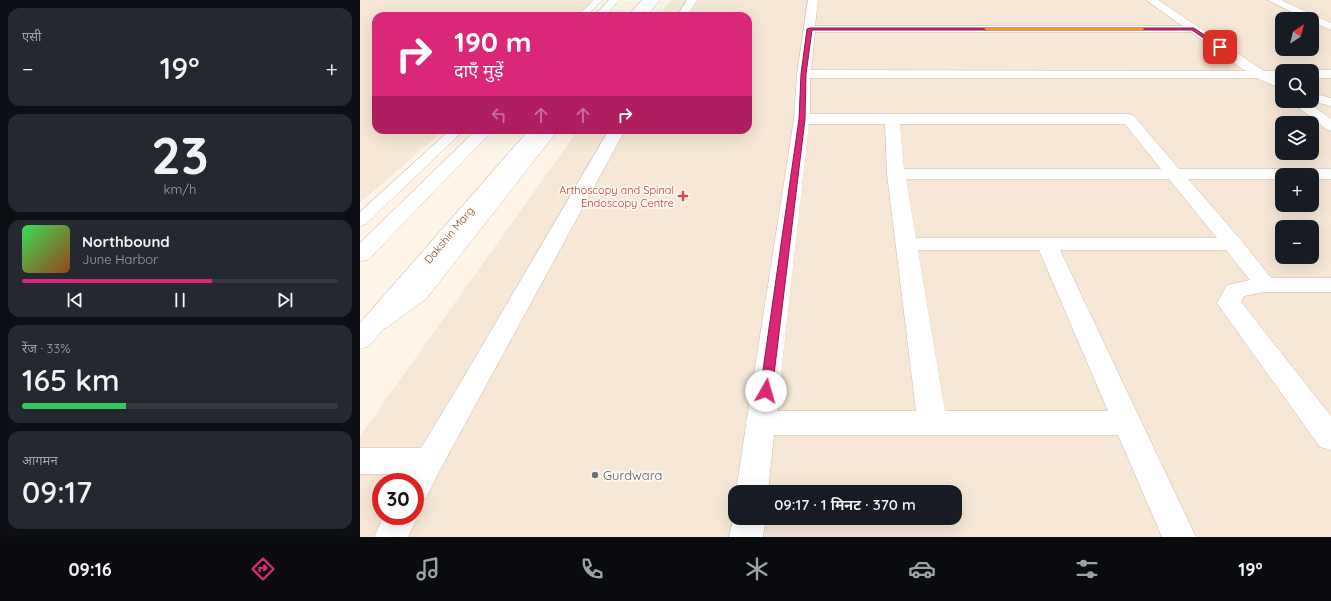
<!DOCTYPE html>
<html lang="hi">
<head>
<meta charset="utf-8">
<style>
	:root { --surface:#171b24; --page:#242831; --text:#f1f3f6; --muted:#9ea1a6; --line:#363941; --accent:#db2777 }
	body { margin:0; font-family:Quicksand,"Noto Sans Devanagari",sans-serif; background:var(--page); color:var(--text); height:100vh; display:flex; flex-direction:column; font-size:15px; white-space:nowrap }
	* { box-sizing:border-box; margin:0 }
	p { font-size:13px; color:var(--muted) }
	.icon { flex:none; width:22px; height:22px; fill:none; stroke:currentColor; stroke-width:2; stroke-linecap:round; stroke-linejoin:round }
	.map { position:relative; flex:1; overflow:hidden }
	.side { display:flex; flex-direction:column; gap:8px; padding:8px; background:#0d0f14; width:360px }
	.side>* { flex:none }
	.banner { position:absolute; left:12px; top:12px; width:380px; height:122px; border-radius:12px; box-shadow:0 4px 16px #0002; background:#db2777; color:#fff; overflow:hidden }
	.needle { width:26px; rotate:36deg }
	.controls { position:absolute; left:915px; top:12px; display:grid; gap:8px }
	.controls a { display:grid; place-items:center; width:44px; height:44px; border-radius:8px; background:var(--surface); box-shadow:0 4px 16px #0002; font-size:20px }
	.speed { position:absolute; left:12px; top:473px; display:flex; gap:8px; font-size:20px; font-weight:700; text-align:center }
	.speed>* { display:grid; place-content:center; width:52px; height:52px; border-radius:50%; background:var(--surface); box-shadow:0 4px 16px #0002; line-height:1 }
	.speed .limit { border:6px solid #d22; background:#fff; color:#111 }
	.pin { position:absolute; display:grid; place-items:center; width:34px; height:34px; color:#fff; margin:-17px; border-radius:8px; box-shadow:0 2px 6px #0006 }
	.me { position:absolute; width:44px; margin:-22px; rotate:7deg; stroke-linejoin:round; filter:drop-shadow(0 0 3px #0008) }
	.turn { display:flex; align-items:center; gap:14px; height:84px; padding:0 16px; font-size:18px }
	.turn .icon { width:52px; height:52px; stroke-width:2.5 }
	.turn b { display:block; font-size:28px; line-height:34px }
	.lanes { display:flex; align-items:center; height:38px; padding:0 16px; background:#0003; justify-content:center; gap:20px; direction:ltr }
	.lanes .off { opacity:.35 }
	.big { font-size:30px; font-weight:600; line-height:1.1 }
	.side .card { flex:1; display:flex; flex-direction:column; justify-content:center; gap:6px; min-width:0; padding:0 14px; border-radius:12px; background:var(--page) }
	.side .dial { align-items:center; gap:0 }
	.dial b { font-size:52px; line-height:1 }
	.song { display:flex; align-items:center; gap:12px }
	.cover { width:48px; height:48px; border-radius:6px; background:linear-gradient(135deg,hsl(130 70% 55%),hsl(20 70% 35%)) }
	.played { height:4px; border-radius:2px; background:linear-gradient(90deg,var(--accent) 60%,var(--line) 60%) }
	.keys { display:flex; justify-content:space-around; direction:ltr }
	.heat { display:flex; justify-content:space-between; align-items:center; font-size:22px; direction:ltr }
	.charge { height:6px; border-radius:3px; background:linear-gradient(90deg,#34c759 33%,var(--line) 0) }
	.trip { position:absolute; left:368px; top:485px; width:234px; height:40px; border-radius:12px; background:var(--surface); box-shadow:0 4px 16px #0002; font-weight:600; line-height:40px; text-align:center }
	.dock { display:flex; height:64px; justify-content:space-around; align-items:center; background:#090b0e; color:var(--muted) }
	.dock .icon { width:28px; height:28px }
	.dock .selected { color:var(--accent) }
	.dock b { font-size:18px; color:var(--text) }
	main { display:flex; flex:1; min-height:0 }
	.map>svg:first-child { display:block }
	.residential { fill:#f6e7d6; fill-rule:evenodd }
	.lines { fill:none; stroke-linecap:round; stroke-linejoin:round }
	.service-casing { stroke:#d2bcac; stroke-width:1 }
	.minor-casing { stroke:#d2bcac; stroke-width:1 }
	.tertiary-casing { stroke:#d2bcac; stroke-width:1 }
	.secondary-casing { stroke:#d7bfac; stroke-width:1 }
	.service { fill:#fff; fill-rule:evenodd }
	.minor { fill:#fff; fill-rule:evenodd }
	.tertiary { fill:#fff; fill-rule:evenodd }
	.secondary { fill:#fff; fill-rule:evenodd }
	.route { fill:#db2777; stroke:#8e194d }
	.slow { fill:#f59e0b }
	.health-dot { fill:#e0444e; stroke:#fff9f0; stroke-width:1.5 }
	.worship-dot { fill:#6b7280; stroke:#fff9f0; stroke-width:1.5 }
	.labels { text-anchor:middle; stroke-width:3.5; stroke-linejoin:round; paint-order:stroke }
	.health-label { font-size:11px; fill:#be3a42; stroke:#fff9f0; text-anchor:end }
	.street-label { font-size:11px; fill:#7b5a49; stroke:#fff9f0 }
	.near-worship-label { font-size:13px; fill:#5b616d; stroke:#fff9f0; text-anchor:start }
</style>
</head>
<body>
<main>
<section class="side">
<div class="card"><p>एसी</p>
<div class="heat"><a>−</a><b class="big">19°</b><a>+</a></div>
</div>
<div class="card dial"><b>23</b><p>km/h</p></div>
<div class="card">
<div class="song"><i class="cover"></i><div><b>Northbound</b><p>June Harbor</p></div></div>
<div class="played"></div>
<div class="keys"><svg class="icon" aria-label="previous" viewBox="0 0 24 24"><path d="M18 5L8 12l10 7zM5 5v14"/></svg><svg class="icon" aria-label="pause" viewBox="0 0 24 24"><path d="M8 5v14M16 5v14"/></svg><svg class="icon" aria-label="next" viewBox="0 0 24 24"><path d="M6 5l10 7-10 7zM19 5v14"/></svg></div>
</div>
<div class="card"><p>रेंज · 33%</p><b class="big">165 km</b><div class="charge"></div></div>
<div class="card"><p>आगमन</p><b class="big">09:17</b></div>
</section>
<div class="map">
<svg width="971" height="537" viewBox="0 0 971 537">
	<rect width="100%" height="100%" fill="#fef5e8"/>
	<path class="residential" d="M 0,0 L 233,0 L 215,16 L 16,16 L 16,130 L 84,130 L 0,203 Z
		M 311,0 L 971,0 L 971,537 L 0,537 L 0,436 L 218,130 L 388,130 L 388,16 L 299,16 ZM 922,19 L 952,19 L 952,49 L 922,49 ZM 922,71 L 952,71 L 952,101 L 922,101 ZM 922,123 L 952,123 L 952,153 L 922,153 ZM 922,175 L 952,175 L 952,205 L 922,205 ZM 922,227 L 952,227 L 952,257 L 922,257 ZM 21,482 L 55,482 L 55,516 L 21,516 ZM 375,492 L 595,492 L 595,518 L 375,518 Z"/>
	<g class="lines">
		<g class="service-casing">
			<path id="service" d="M 234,0 L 243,0 L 226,16 L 217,16 Z
				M 292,0 L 300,0 L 287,16 L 279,16 Z
				M 90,130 L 104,130 L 6,224 L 0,226 L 0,212 Z
				M 185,130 L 198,130 L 66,299 L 26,328 L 19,330 L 12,328 L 9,323 L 12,318 L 52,291 Z"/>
		</g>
		<g class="minor-casing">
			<path id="minor" d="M 327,0 L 337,0 L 327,16 L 317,16 Z
				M 448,0 L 458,0 L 455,26 L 833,26 L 839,29 L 833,32 L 455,32 L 451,70 L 926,71 L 922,71 L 922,78 L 450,78 L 450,114 L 769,114 L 774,116 L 819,169 L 971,169 L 971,179 L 952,179 L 952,175 L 922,175 L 922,179 L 828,179 L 881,240 L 911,278 L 971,278 L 971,292 L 905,292 L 884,296 L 881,302 L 971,416 L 971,450 L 960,447 L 857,303 L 867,285 L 890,280 L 866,250 L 700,250 L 836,537 L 802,537 L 758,435 L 414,435 L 408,492 L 376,492 L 386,425 L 385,423 L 387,419 L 434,119 L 437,74 ZM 449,124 L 525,124 L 527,174 L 556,411 L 417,411 ZM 540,124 L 765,124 L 801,169 L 544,169 ZM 546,179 L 809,179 L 857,238 L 556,238 ZM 558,250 L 679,250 L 748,411 L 585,411 Z
				M 908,0 L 921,0 L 971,23 L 971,30 L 952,22 L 952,19 L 945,19 Z
				M 952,70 L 971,70 L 971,78 L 952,78 L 952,71 L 948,71 Z
				M 930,101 L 946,101 L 971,119 L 971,131 L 966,129 Z
				M 249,130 L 265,130 L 80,470 L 66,498 L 55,502 L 55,482 L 42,482 L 46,474 L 0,474 L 0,448 L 61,448 L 101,382 Z
				M 55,510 L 58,516 L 48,537 L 14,537 L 24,516 L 55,516 Z
				M 375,512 L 375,518 L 406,518 L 403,537 L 369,537 Z"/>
		</g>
		<g class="tertiary-casing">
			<path id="tertiary" d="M 786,0 L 798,0 L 904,71 L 922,80 L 922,89 L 894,77 Z
				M 952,93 L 971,98 L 971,106 L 951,101 L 952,101 Z"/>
		</g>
		<g class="secondary-casing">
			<path id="secondary" d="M 249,0 L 259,0 L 245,16 L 234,16 Z
				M 282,0 L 292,0 L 279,16 L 268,16 Z
				M 116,130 L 133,130 L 8,260 L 0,261 L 0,243 Z
				M 169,130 L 185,130 L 9,346 L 0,349 L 0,323 Z"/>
		</g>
		<use href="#service" class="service"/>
		<use href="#minor" class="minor"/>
		<use href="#tertiary" class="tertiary"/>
		<use href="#secondary" class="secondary"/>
	</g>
	<path class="route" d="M 450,28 L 834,28 L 862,47 L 858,48 L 832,30 L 452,30 L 446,74 L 445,119 L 412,391 L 410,394 L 406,396 L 402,394 L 400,391 L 439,119 L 441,74 L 447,29 Z"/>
	<path class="slow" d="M 624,28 L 782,28 L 785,29 L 782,30 L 626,30 Z"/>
	<path class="health-dot" d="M321 190h4v4h4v4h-4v4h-4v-4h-4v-4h4z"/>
	<circle class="worship-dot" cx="235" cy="475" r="4"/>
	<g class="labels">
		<g class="health-label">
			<text x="314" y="194">Arthoscopy and Spinal<tspan x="314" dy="13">Endoscopy Centre</tspan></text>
		</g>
		<g class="street-label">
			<text transform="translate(89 235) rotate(-50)" y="4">Dakshin Marg</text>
		</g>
		<g class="near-worship-label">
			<text x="243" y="480">Gurdwara</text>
		</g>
	</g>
</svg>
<div class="controls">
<a><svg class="needle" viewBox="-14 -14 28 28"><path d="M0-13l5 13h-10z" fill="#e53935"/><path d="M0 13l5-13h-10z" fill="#9ea1a6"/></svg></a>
<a><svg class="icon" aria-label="search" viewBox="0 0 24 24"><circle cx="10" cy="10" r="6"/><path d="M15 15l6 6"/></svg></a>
<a><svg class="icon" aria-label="layers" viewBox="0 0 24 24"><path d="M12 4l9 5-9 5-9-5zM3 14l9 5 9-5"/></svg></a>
<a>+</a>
<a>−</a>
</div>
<div class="speed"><div class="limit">30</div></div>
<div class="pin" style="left:860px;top:47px;background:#d93025"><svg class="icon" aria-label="arrive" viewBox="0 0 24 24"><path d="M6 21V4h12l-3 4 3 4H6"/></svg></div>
<svg class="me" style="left:406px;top:391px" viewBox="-20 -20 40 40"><circle r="19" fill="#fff"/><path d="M0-13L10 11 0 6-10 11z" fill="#db2777"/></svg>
<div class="trip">09:17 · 1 मिनट · 370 m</div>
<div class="banner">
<div class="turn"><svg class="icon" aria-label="right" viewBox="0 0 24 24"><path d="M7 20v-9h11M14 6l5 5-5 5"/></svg><div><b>190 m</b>दाएँ मुड़ें</div></div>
<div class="lanes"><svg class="icon off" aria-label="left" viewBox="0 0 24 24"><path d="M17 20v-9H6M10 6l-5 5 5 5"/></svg><svg class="icon off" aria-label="ahead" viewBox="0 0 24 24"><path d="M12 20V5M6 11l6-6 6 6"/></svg><svg class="icon off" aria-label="ahead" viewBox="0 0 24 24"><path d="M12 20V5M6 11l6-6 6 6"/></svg><svg class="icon" aria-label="right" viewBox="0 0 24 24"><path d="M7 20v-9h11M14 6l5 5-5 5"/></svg></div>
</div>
</div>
</main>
<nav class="dock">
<b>09:16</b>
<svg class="icon selected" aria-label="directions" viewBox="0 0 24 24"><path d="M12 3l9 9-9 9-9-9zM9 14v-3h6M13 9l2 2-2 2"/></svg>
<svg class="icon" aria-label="music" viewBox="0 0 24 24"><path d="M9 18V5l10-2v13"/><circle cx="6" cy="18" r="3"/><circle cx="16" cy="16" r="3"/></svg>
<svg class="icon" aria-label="phone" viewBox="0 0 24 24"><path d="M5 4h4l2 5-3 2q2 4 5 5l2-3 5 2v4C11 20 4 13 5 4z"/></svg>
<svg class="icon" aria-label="climate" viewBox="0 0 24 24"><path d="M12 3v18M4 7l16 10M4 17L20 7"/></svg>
<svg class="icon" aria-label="car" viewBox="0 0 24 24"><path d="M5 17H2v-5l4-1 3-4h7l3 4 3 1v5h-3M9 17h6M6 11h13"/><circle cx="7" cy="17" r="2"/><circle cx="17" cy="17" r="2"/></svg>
<svg class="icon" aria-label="filters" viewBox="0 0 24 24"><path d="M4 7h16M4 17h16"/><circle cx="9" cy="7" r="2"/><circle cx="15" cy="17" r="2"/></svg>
<b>19°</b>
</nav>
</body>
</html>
